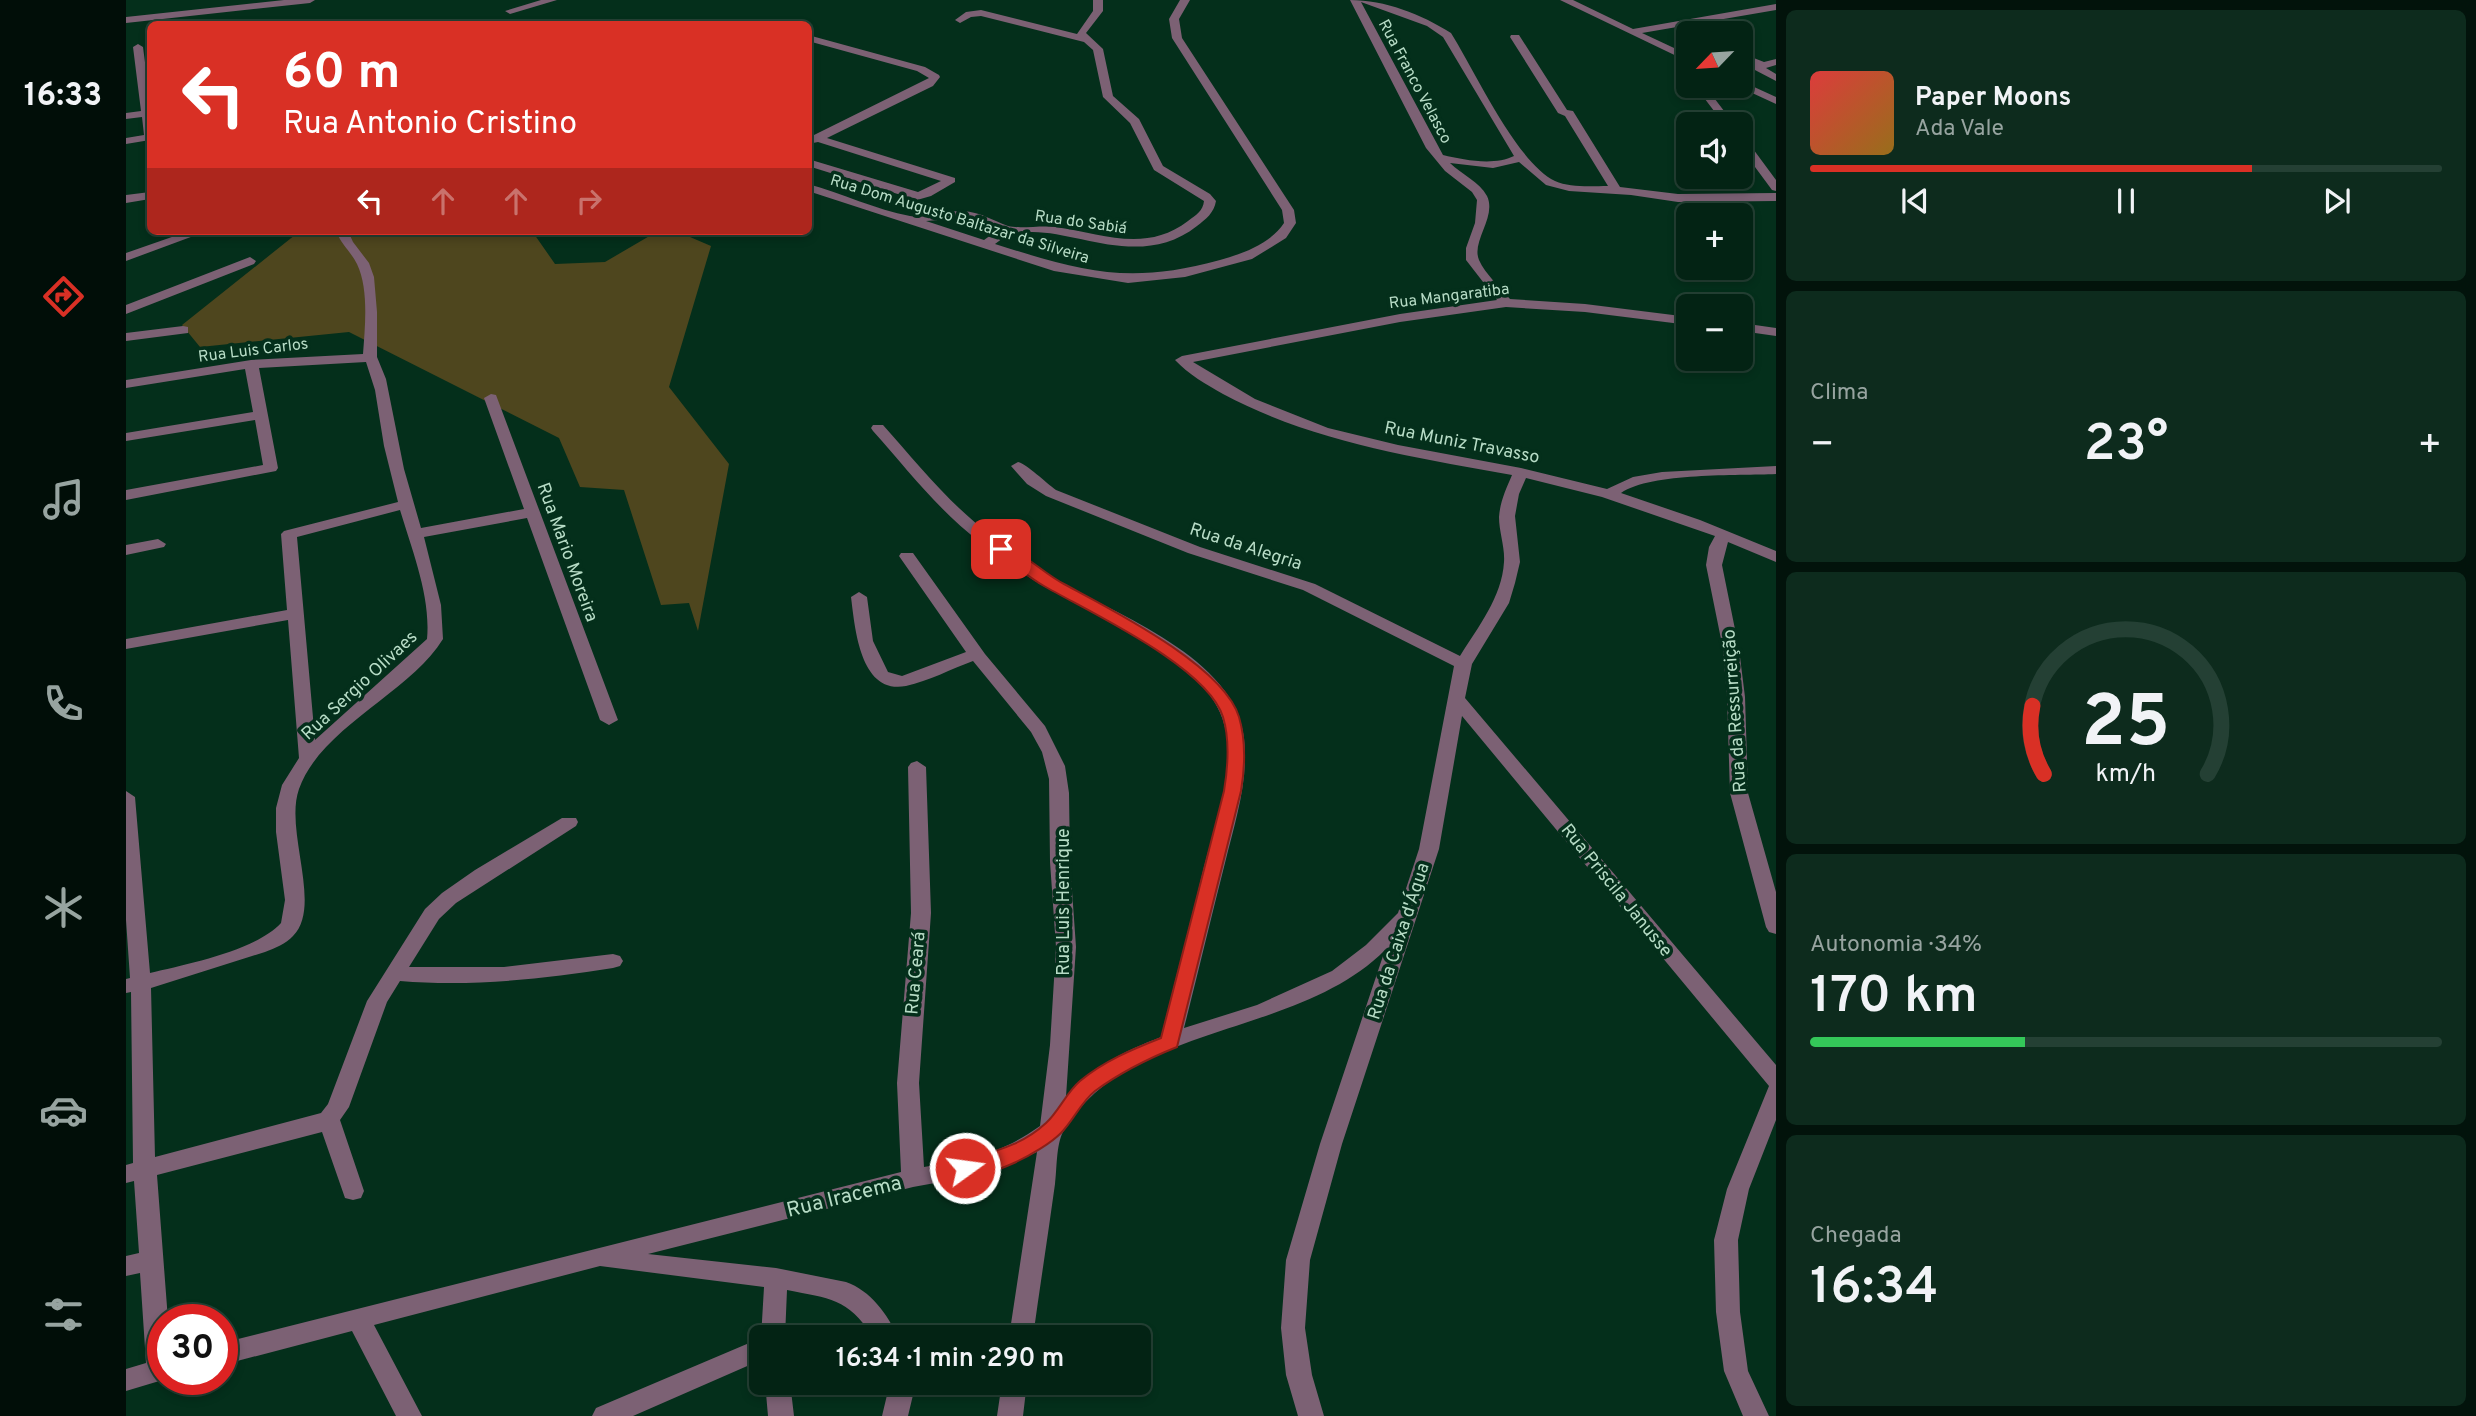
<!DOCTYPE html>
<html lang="pt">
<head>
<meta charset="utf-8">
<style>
	:root { --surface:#032314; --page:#0d2b1d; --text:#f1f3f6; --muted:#97a4a0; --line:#244034; --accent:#d93025 }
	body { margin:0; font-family:Overpass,sans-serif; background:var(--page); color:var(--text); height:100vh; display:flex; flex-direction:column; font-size:26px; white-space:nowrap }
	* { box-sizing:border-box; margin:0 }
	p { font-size:23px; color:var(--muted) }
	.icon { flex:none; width:38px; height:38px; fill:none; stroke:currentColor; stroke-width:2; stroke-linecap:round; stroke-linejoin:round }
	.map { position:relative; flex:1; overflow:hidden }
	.sheet { display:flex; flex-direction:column; gap:10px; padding:10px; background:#02130b; width:700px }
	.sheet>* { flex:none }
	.hud { position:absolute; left:21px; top:21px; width:665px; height:214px; border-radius:10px; box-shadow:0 4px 10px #0003,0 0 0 2px var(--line); background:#d93025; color:#fff; overflow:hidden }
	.needle { width:46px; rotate:245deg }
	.controls { position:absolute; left:1550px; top:21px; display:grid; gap:14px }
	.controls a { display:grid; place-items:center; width:77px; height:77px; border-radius:10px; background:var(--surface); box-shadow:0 4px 10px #0003,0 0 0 2px var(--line); font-size:35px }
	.speed { position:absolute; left:21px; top:1304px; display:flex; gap:14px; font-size:35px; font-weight:700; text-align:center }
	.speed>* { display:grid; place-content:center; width:91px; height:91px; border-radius:50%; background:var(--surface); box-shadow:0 4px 10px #0003,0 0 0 2px var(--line); line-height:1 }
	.speed .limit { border:10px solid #d22; background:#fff; color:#111 }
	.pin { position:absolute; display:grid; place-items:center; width:60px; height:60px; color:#fff; margin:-30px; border-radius:14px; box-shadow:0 4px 10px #0006 }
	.me { position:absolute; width:77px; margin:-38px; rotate:76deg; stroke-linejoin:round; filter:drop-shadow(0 0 5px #0008) }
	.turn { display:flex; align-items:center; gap:24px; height:147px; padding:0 21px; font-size:32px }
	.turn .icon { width:91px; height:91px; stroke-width:2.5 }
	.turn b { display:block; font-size:49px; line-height:60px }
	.lanes { display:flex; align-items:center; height:66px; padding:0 21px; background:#0003; justify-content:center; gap:35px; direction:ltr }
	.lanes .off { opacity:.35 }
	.big { font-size:52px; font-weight:600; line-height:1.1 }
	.sheet .widget { flex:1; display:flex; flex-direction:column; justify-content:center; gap:10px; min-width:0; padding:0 24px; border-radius:10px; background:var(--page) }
	.sheet .dial { align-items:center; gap:0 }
	.dial svg { height:182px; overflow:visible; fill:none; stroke:var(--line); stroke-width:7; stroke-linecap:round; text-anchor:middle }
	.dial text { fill:var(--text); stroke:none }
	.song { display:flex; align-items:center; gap:21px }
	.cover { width:84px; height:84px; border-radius:10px; background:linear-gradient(135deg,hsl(0 70% 55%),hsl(40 70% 35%)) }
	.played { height:7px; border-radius:4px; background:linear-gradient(90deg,var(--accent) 70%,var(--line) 70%) }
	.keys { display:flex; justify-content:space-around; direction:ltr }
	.heat { display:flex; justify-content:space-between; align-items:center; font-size:38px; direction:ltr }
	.charge { height:10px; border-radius:5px; background:linear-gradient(90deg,#34c759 34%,var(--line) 0) }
	.trip { position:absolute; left:623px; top:1325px; width:402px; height:70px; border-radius:10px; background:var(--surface); box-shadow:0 4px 10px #0003,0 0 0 2px var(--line); font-weight:600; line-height:70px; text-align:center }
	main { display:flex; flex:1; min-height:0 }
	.dock { display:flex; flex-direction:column; width:126px; justify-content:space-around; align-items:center; background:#010e08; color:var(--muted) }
	.dock .icon { width:49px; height:49px }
	.dock .active { color:var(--accent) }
	.dock b { font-size:32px; color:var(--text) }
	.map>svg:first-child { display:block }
	.green { fill:#4e461e }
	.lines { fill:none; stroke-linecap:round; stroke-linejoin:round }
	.minor { fill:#7c6174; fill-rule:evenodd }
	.route { fill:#d93025; stroke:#8d1f18; stroke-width:2 }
	.labels { text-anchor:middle; stroke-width:7; stroke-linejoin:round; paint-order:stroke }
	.far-street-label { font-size:16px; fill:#b7dcc6; stroke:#042f1b }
	.street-label { font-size:18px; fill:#b7dcc6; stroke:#042f1b }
	.near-street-label { font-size:21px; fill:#b7dcc6; stroke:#042f1b }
</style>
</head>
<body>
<main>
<nav class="dock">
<b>16:33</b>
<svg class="icon active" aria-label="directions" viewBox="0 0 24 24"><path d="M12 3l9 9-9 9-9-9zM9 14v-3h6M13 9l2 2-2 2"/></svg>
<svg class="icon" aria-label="music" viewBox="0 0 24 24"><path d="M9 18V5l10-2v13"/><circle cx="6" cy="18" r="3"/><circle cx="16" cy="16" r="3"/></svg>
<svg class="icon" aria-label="phone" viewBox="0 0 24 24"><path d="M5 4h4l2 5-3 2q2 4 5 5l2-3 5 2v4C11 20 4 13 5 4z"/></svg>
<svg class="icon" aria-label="climate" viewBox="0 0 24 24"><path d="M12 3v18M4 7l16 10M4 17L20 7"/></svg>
<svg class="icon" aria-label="car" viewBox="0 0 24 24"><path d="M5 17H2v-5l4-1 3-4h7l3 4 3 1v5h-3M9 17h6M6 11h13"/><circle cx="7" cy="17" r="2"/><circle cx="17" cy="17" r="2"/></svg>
<svg class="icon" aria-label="filters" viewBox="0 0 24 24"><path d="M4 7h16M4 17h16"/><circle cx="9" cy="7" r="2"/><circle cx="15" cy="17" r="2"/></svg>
</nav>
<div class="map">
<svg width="1650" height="1416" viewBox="0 0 1650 1416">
	<rect width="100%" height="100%" fill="#042f1b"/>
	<path class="green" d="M 174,231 L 406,231 L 429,264 L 479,262 L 532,231 L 550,231 L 585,246 L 543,387 L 603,464 L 572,631 L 563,603 L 535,605 L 498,490 L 454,487 L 433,438 L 223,332 L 74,347 L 56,325 Z"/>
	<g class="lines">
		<path class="minor" d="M 158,0 L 189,0 L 184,3 L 0,23 L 0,17 Z
			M 415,0 L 431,0 L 384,14 L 379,11 Z
			M 967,0 L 977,0 L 977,11 L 960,33 L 977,49 L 987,96 L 1013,119 L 1037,166 L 1084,194 L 1090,201 C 1088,213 1080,219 1071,226 C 1001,281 918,204 869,244 C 958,272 1002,285 1094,260 C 1118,253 1144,244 1158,223 L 1156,210 L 1046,38 L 1043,19 L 1054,0 L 1064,0 L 1053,19 L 1056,38 L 1168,210 L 1170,223 L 1160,238 L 1126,259 L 1059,277 L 1002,283 L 928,271 L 682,191 L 682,184 C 716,193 750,210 784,216 C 800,219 820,210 837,211 C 854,212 866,220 882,226 C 893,229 916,225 930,227 C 977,234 1020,253 1062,221 C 1070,215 1077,211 1078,201 L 1028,170 L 1004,123 L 977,97 L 967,50 L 958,42 L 855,16 L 845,17 L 834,23 L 829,20 L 840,12 L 855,10 L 951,34 L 967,11 ZM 836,218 L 854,221 L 872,230 L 858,240 L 800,221 Z
			M 1224,0 C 1259,0 1295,14 1325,33 C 1349,71 1390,162 1429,181 C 1444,188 1466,186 1482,186 L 1439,116 L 1432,113 L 1384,37 L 1385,35 L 1393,35 L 1441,110 L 1447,111 L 1494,187 L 1552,194 L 1650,193 L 1650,201 L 1552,202 L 1505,195 L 1443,191 L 1420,185 L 1393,162 L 1367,168 L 1324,163 C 1336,175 1353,181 1361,196 C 1371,217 1345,241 1353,260 C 1359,274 1375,288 1384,299 L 1459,304 L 1563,317 L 1563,325 L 1459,312 L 1380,307 L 1274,322 L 1067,362 L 1129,399 L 1202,428 L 1272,445 L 1395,468 L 1481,489 L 1507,477 L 1536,472 L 1650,466 L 1650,474 C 1612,476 1526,472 1495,493 L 1574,520 L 1650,551 L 1650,562 L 1602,542 L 1596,565 L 1613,649 L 1619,697 L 1622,793 L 1650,892 L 1650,934 L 1643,932 L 1640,927 L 1604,793 L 1601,697 L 1597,649 L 1580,565 L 1583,547 L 1589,536 L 1476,497 L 1400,478 L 1393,494 L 1389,516 L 1394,562 L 1389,583 L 1383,603 L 1346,664 L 1339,698 L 1650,1065 L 1650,1120 L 1623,1189 L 1612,1240 L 1614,1312 L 1622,1371 L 1643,1416 L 1617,1416 L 1598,1371 L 1590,1312 L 1588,1240 L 1601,1189 L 1643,1086 L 1336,716 L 1313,849 L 1216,1144 L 1184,1260 L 1179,1328 L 1186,1375 L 1198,1416 L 1172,1416 L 1160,1375 L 1155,1328 L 1160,1260 L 1194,1144 L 1259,950 C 1172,1038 1001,1022 937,1132 C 930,1145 931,1170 929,1184 C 922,1235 914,1286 907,1337 L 883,1337 L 911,1152 L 864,1173 L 787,1187 L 522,1254 L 650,1268 L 720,1282 C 744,1290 762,1315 772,1337 L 747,1337 C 721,1297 704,1299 661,1290 L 659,1337 L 635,1338 L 638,1287 L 474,1266 L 248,1325 L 296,1416 L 270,1416 L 226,1331 L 96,1365 L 96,1343 L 775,1172 L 771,1083 L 785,913 L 782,767 L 785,763 L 791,761 L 800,767 L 805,913 L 793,1083 L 798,1167 C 846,1158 873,1155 914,1126 L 924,1045 L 930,947 L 924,862 L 923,779 L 916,752 L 905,732 L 847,661 C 825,669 803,681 780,686 C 734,695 729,628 725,597 L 733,592 L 741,597 L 747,641 L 762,672 L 776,676 L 840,652 L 773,556 L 775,553 L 787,553 L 859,654 L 919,726 L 939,766 L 943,793 L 944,862 L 950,947 L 940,1097 C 965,1067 999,1051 1035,1037 C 1049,981 1064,924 1078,867 C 1089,824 1107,777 1100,732 C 1089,661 975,619 919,587 C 896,574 875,557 854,542 C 813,511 781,469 747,431 L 745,428 L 747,425 L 757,425 C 791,463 823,504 865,535 C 886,550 907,567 930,580 C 991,615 1110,658 1118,738 C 1123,780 1109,822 1099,863 C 1085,918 1072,973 1058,1028 L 1131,1005 L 1206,971 L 1240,945 L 1272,913 L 1293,849 L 1328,666 L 1177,590 L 1062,553 L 920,496 L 901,484 L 885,466 L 892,462 C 901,464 920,483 930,490 L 1074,547 L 1189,584 L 1334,656 C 1352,627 1376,597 1378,562 C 1379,547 1373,532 1373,517 C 1374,502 1380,489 1386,475 C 1287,457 1187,442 1097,394 C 1081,385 1062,374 1049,360 L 1056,356 L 1274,314 L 1371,300 L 1340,260 L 1340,248 L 1349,223 L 1351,200 L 1346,192 L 1319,171 L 1300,148 ZM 1235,2 L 1301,26 L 1317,37 L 1388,156 C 1368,166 1338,160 1317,155 Z
			M 1434,0 L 1447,0 L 1507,29 L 1650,4 L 1650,10 L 1516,33 L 1563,55 L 1563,62 Z
			M 220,21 L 235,24 L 215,24 Z
			M 682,35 L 799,67 L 813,75 L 814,77 L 807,86 L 701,138 L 829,178 L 829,182 L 805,196 L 791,200 L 682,166 L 682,159 L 792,192 L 815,181 L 692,142 L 682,144 L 682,138 L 686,136 L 803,78 L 791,71 L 682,41 Z
			M 12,44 L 17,47 L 24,101 L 24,140 L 0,144 L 0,138 L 18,135 L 16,117 L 0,119 L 0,113 L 15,111 L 7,47 Z
			M 1615,53 L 1638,62 L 1650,59 L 1650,65 L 1640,68 L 1650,74 L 1650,81 L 1627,69 L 1628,65 L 1615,60 Z
			M 1615,81 L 1650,97 L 1650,104 L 1611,86 L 1615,86 Z
			M 1569,86 L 1579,86 L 1608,124 L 1598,124 Z
			M 1615,137 L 1619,138 L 1650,180 L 1650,191 L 1646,190 L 1615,148 Z
			M 24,192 L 24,199 L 0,203 L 0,195 Z
			M 63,231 L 81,231 L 0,261 L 0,253 Z
			M 210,231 L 222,231 L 227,242 L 243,263 L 248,277 L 251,312 L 251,357 L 260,379 L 278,469 L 295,528 L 398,509 L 358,398 L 365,394 L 370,395 L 492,720 L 483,725 L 474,720 L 401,518 L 298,537 L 315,605 L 317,639 C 284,693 195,727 173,789 C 158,831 197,906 167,936 C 160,944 149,948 139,952 L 25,988 L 29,1157 L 195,1113 L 202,1104 L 241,1001 L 299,909 L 316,893 L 349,870 L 436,818 L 450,818 L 452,822 L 450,826 L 330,903 L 313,919 L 283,967 L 378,967 L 487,954 L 494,956 L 497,961 L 494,966 L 487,968 C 416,979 346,987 274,981 L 261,1002 L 223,1107 L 214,1120 L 238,1191 L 235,1198 L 227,1200 L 219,1198 L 196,1132 L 31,1175 L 42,1320 L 37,1320 L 37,1379 L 40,1379 L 0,1391 L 0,1369 L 20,1363 L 14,1273 L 0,1276 L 0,1256 L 13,1253 L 8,1181 L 0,1183 L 0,1165 L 7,1163 L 5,992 L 0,993 L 0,979 L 4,978 L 0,920 L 0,791 L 9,797 L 24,973 C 61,964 129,951 155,923 L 159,900 L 150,832 L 150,808 L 156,785 L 173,758 L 162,620 L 0,649 L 0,639 L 161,610 L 155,534 L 158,531 L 272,502 L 258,446 L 249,390 L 240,362 L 133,368 L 152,468 L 150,471 L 0,500 L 0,490 L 137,465 L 129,420 L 0,441 L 0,433 L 127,412 L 119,369 L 0,388 L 0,380 L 125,360 L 237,354 C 239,327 243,289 231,264 C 225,252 215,244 210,231 ZM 274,510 C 286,550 305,597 301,639 L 189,740 L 171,537 Z
			M 124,257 L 130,261 L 128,264 L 0,314 L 0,305 Z
			M 1615,323 L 1650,328 L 1650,336 L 1615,331 Z
			M 57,326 L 62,327 L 62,333 L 0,341 L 0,333 Z
			M 32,539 L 40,544 L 38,547 L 0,555 L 0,545 Z
			M 635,1338 L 635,1360 L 507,1416 L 466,1416 L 470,1408 Z
			M 639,1382 L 664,1382 L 668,1416 L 642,1416 Z
			M 760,1382 L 786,1382 L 787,1395 L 782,1416 L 756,1416 L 761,1395 Z
			M 876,1382 L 901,1382 L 897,1416 L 871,1416 Z"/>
	</g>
	<path class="route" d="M 875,545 C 895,550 918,574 938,584 C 984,609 1097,665 1113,717 C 1120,741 1119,767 1115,791 L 1051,1047 C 1021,1059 995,1072 969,1091 C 955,1102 947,1121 935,1133 C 916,1152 857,1183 831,1174 L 828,1168 L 831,1163 C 863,1152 893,1148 920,1123 C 933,1111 940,1093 954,1081 C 978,1061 1007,1049 1035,1038 L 1098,791 C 1102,767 1104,740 1097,717 C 1081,666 963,612 918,586 C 901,576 886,563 870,552 L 870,546 Z"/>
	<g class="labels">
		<g class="far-street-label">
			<text transform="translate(1290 81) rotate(62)" y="6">Rua Franco Velasco</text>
			<text transform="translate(834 218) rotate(17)" y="6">Rua Dom Augusto Baltazar da Silveira</text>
			<text transform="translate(955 221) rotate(8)" y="6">Rua do Sabiá</text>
			<text transform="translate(1323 295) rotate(-7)" y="6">Rua Mangaratiba</text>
			<text transform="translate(127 349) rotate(-7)" y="6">Rua Luis Carlos</text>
		</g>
		<g class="street-label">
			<text transform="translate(1336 442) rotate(11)" y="6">Rua Muniz Travasso</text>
			<text transform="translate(1120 546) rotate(18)" y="6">Rua da Alegria</text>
			<text transform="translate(442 552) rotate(70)" y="6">Rua Mario Moreira</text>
			<text transform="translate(233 685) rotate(-43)" y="6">Rua Sergio Olivaes</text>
			<text transform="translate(1608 711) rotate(-94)" y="6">Rua da Ressurreição</text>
			<text transform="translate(1491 890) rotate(51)" y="6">Rua Priscila Janusse</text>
			<text transform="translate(937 902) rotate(-90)" y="6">Rua Luis Henrique</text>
			<text transform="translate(1272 941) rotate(-72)" y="6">Rua da Caixa d'Água</text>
			<text transform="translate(789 973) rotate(-85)" y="6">Rua Ceará</text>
		</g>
		<g class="near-street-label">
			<text transform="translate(718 1196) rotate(-14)" y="7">Rua Iracema</text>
		</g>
	</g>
</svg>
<div class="controls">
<a><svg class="needle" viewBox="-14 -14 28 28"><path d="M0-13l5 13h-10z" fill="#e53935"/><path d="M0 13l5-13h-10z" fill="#97a4a0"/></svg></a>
<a><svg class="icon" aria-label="sound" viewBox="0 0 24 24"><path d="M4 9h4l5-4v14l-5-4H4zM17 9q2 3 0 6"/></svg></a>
<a>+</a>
<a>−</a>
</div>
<div class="speed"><div class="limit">30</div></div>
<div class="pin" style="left:875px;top:549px;background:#d93025"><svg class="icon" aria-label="arrive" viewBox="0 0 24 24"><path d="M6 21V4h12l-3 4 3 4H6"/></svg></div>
<svg class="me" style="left:839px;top:1168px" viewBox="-20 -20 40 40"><circle r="17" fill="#d93025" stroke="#fff" stroke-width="3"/><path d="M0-11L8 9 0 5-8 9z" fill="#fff"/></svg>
<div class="trip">16:34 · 1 min · 290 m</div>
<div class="hud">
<div class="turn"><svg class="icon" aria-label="left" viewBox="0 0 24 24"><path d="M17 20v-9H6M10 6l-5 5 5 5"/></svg><div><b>60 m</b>Rua Antonio Cristino</div></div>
<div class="lanes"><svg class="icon" aria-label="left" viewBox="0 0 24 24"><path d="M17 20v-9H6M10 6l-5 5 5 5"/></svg><svg class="icon off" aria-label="ahead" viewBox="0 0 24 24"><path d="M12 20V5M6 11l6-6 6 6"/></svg><svg class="icon off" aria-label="ahead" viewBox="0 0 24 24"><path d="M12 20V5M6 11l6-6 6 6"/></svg><svg class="icon off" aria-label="right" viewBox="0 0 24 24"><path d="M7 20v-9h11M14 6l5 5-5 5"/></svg></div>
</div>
</div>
<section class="sheet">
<div class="widget">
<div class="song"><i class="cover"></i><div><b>Paper Moons</b><p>Ada Vale</p></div></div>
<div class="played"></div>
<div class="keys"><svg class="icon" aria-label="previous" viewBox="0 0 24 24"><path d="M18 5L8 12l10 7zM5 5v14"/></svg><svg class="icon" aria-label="pause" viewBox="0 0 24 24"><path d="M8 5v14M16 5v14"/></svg><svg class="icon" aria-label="next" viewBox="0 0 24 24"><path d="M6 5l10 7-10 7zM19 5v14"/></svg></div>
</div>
<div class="widget"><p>Clima</p>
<div class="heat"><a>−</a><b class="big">23°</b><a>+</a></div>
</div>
<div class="widget dial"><svg viewBox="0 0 100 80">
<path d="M14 69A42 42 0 1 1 86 69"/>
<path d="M14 69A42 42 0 0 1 9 39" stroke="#d93025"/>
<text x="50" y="56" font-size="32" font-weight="700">25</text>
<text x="50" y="72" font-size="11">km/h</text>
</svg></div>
<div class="widget"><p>Autonomia · 34%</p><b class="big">170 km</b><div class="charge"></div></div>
<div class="widget"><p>Chegada</p><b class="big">16:34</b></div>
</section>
</main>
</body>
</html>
